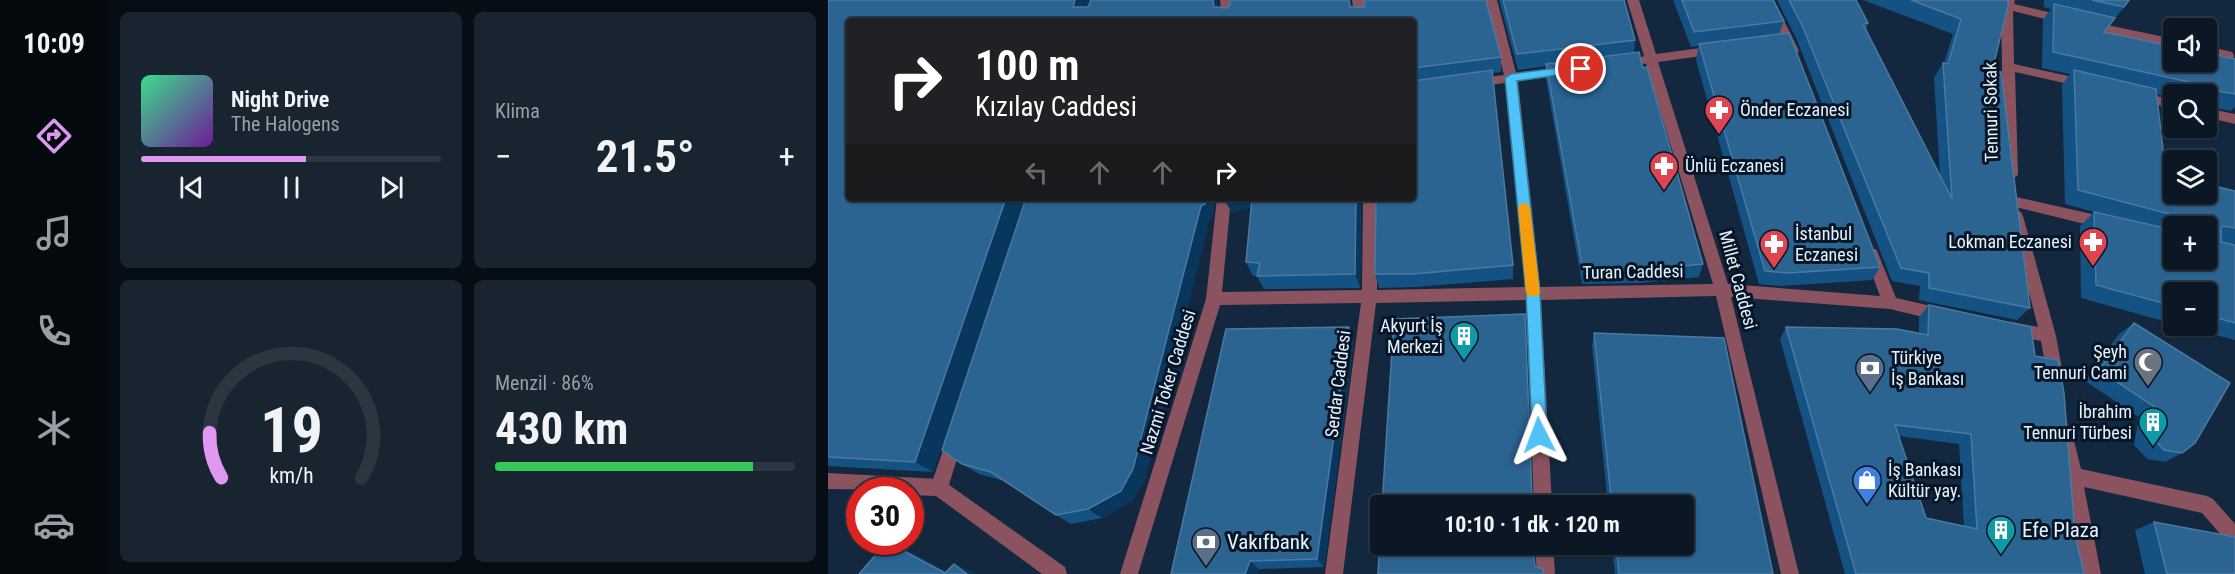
<!DOCTYPE html>
<html lang="tr">
<head>
<meta charset="utf-8">
<style>
	:root { --surface:#0b1724; --page:#192431; --text:#f1f3f6; --muted:#9a9fa6; --line:#2b3641; --accent:#de98f2 }
	body { margin:0; font-family:"Roboto Condensed",sans-serif; background:var(--page); color:var(--text); height:100vh; display:flex; flex-direction:column; font-size:22px; white-space:nowrap }
	* { box-sizing:border-box; margin:0 }
	p { font-size:20px; color:var(--muted) }
	.icon { flex:none; width:33px; height:33px; fill:none; stroke:currentColor; stroke-width:2; stroke-linecap:round; stroke-linejoin:round }
	.map { position:relative; flex:1; overflow:hidden }
	.details { display:flex; flex-direction:column; gap:12px; padding:12px; background:#060d14; width:720px }
	.details>* { flex:none }
	.banner { position:absolute; left:18px; top:18px; width:570px; height:183px; border-radius:6px; box-shadow:0 2px 4px #0004,0 0 0 2px var(--line); background:#202124; color:#fff; overflow:hidden }
	.tools { position:absolute; left:1335px; top:18px; display:grid; gap:12px }
	.tools a { display:grid; place-items:center; width:54px; height:54px; border-radius:6px; background:var(--surface); box-shadow:0 2px 4px #0004,0 0 0 2px var(--line); font-size:30px }
	.speed { position:absolute; left:18px; top:477px; display:flex; gap:12px; font-size:30px; font-weight:700; text-align:center }
	.speed>* { display:grid; place-content:center; width:78px; height:78px; border-radius:50%; background:var(--surface); box-shadow:0 2px 4px #0004,0 0 0 2px var(--line); line-height:1 }
	.speed .limit { border:9px solid #d22; background:#fff; color:#111 }
	.pin { position:absolute; display:grid; place-items:center; width:51px; height:51px; color:#fff; margin:-26px; border:3px solid #fff; border-radius:50%; box-shadow:0 2px 6px #0007 }
	.me { position:absolute; width:66px; margin:-33px; rotate:357deg; stroke-linejoin:round; filter:drop-shadow(0 0 4px #0008) }
	.turn { display:flex; align-items:center; gap:21px; height:126px; padding:0 30px; font-size:27px }
	.turn .icon { width:78px; height:78px; stroke-width:2.5 }
	.turn b { display:block; font-size:42px; line-height:51px }
	.lanes { display:flex; align-items:center; height:57px; padding:0 30px; background:#0003; justify-content:center; gap:30px; direction:ltr }
	.lanes .off { opacity:.35 }
	.big { font-size:45px; font-weight:700; line-height:1.1 }
	.details .tile { flex:1; display:flex; flex-direction:column; justify-content:center; gap:9px; min-width:0; padding:0 21px; border-radius:9px; background:var(--page) }
	.details .dial { align-items:center; gap:0 }
	.dial svg { height:156px; overflow:visible; fill:none; stroke:var(--line); stroke-width:7; stroke-linecap:round; text-anchor:middle }
	.dial text { fill:var(--text); stroke:none }
	.song { display:flex; align-items:center; gap:18px }
	.cover { width:72px; height:72px; border-radius:9px; background:linear-gradient(135deg,hsl(150 70% 55%),hsl(280 70% 35%)) }
	.played { height:6px; border-radius:3px; background:linear-gradient(90deg,var(--accent) 55%,var(--line) 55%) }
	.keys { display:flex; justify-content:space-around; direction:ltr }
	.heat { display:flex; justify-content:space-between; align-items:center; font-size:33px; direction:ltr }
	.charge { height:9px; border-radius:4px; background:linear-gradient(90deg,#34c759 86%,var(--line) 0) }
	.details .tiles { flex:1; display:grid; gap:12px; grid-template-columns:repeat(2,1fr) }
	.trip { position:absolute; left:542px; top:495px; width:324px; height:60px; border-radius:6px; background:var(--surface); box-shadow:0 2px 4px #0004,0 0 0 2px var(--line); font-weight:700; line-height:60px; text-align:center }
	main { display:flex; flex:1; min-height:0 }
	.dock { display:flex; flex-direction:column; width:108px; justify-content:space-around; align-items:center; background:#04090e; color:var(--muted) }
	.dock .icon { width:42px; height:42px }
	.dock .selected { color:var(--accent) }
	.dock b { font-size:27px; color:var(--text) }
	.map>svg:first-child { display:block }
	.built { fill:#13283e; fill-rule:evenodd }
	.lines { fill:none; stroke-linecap:round; stroke-linejoin:round }
	.pedestrian { fill:#8b535f; fill-rule:evenodd }
	.minor { fill:#8b535f; fill-rule:evenodd }
	.wall { fill:#155284; fill-rule:evenodd }
	.shaded-wall { fill:#09365d }
	.building { fill:#2b6391; stroke:#497aa2; stroke-width:1.5; fill-rule:evenodd }
	.route { fill:#4fc3f7; stroke:#337fa1; stroke-width:1.5 }
	.slow { fill:#f59e0b }
	.labels { text-anchor:middle; stroke-width:6; stroke-linejoin:round; paint-order:stroke }
	.poi-label { font-size:18px; fill:#e7f2fe; stroke:#061626; text-anchor:start }
	.street-label { font-size:18px; fill:#e7f2fe; stroke:#061626 }
	.near-poi-label { font-size:21px; fill:#e7f2fe; stroke:#061626; text-anchor:start }
</style>
</head>
<body>
<main>
<nav class="dock">
<b>10:09</b>
<svg class="icon selected" aria-label="directions" viewBox="0 0 24 24"><path d="M12 3l9 9-9 9-9-9zM9 14v-3h6M13 9l2 2-2 2"/></svg>
<svg class="icon" aria-label="music" viewBox="0 0 24 24"><path d="M9 18V5l10-2v13"/><circle cx="6" cy="18" r="3"/><circle cx="16" cy="16" r="3"/></svg>
<svg class="icon" aria-label="phone" viewBox="0 0 24 24"><path d="M5 4h4l2 5-3 2q2 4 5 5l2-3 5 2v4C11 20 4 13 5 4z"/></svg>
<svg class="icon" aria-label="climate" viewBox="0 0 24 24"><path d="M12 3v18M4 7l16 10M4 17L20 7"/></svg>
<svg class="icon" aria-label="car" viewBox="0 0 24 24"><path d="M5 17H2v-5l4-1 3-4h7l3 4 3 1v5h-3M9 17h6M6 11h13"/><circle cx="7" cy="17" r="2"/><circle cx="17" cy="17" r="2"/></svg>
</nav>
<section class="details">
<div class="tiles">
<div class="tile">
<div class="song"><i class="cover"></i><div><b>Night Drive</b><p>The Halogens</p></div></div>
<div class="played"></div>
<div class="keys"><svg class="icon" aria-label="previous" viewBox="0 0 24 24"><path d="M18 5L8 12l10 7zM5 5v14"/></svg><svg class="icon" aria-label="pause" viewBox="0 0 24 24"><path d="M8 5v14M16 5v14"/></svg><svg class="icon" aria-label="next" viewBox="0 0 24 24"><path d="M6 5l10 7-10 7zM19 5v14"/></svg></div>
</div>
<div class="tile"><p>Klima</p>
<div class="heat"><a>−</a><b class="big">21.5°</b><a>+</a></div>
</div>
<div class="tile dial"><svg viewBox="0 0 100 80">
<path d="M14 69A42 42 0 1 1 86 69"/>
<path d="M14 69A42 42 0 0 1 8 46" stroke="#de98f2"/>
<text x="50" y="56" font-size="32" font-weight="700">19</text>
<text x="50" y="72" font-size="11">km/h</text>
</svg></div>
<div class="tile"><p>Menzil · 86%</p><b class="big">430 km</b><div class="charge"></div></div>
</div>
</section>
<div class="map">
<svg width="1407" height="574" viewBox="0 0 1407 574">
	<rect width="100%" height="100%" fill="#0f1f30"/>
	<path class="built" d="M 0,0 L 1407,0 L 1407,574 L 0,574 ZM 21,21 L 585,21 L 585,198 L 21,198 ZM 1346,28 L 1378,28 L 1378,62 L 1346,62 ZM 1346,94 L 1378,94 L 1378,128 L 1346,128 ZM 1346,160 L 1378,160 L 1378,194 L 1346,194 ZM 1346,226 L 1378,226 L 1378,260 L 1346,260 ZM 1346,292 L 1378,292 L 1378,326 L 1346,326 ZM 32,490 L 82,490 L 82,542 L 32,542 ZM 552,506 L 855,506 L 855,544 L 552,544 Z"/>
	<g class="lines">
		<path class="pedestrian" d="M 128,428 L 134,430 L 136,436 L 120,488 L 117,494 L 111,497 L 105,494 L 102,488 L 120,436 L 122,430 Z"/>
		<path class="minor" d="M 392,0 L 404,0 L 406,21 L 394,21 Z
			M 524,0 L 536,0 L 539,21 L 527,21 Z
			M 657,0 L 669,0 L 688,73 L 737,67 L 743,71 L 737,75 L 690,81 L 712,287 L 885,284 L 818,64 L 810,63 L 808,60 L 816,56 L 799,0 L 811,0 L 828,54 L 888,46 L 894,50 L 888,54 L 830,62 L 900,284 L 1052,296 L 1036,253 L 1038,249 L 1048,249 L 1050,253 L 1068,298 L 1121,310 L 1124,315 L 1121,320 L 1116,322 L 1062,309 L 903,297 L 971,574 L 953,574 L 888,296 L 713,300 L 724,506 L 706,506 L 698,300 L 548,303 L 515,574 L 497,574 L 533,303 L 392,305 L 310,574 L 292,574 L 378,299 L 389,198 L 403,198 L 394,292 L 534,290 L 535,198 L 549,198 L 549,290 L 697,287 L 677,83 L 645,87 L 639,83 L 645,79 L 676,75 Z
			M 934,0 L 946,0 L 971,51 L 969,54 L 961,54 Z
			M 1148,0 L 1187,0 L 1186,4 L 1241,17 L 1241,23 L 1237,24 L 1185,11 L 1186,64 L 1258,80 L 1264,84 L 1258,88 L 1187,72 L 1190,175 L 1183,180 L 1176,175 L 1173,8 L 1150,3 Z
			M 1260,21 L 1346,39 L 1346,47 L 1256,28 L 1256,22 Z
			M 1378,46 L 1404,52 L 1406,55 L 1407,103 L 1401,99 L 1394,58 L 1378,54 Z
			M 1310,92 L 1346,100 L 1346,109 L 1306,99 L 1304,96 L 1306,93 Z
			M 1378,108 L 1407,114 L 1407,124 L 1378,117 Z
			M 1184,196 L 1277,217 L 1282,219 L 1284,223 L 1282,227 L 1277,229 L 1179,205 L 1177,201 L 1179,197 Z
			M 1188,210 L 1193,212 L 1195,216 L 1228,336 L 1236,379 L 1234,384 L 1228,386 L 1222,384 L 1220,379 L 1213,341 L 1179,334 L 1176,329 L 1179,324 L 1184,322 L 1210,327 L 1181,216 L 1183,212 Z
			M 1238,430 L 1244,432 L 1253,469 L 1379,496 L 1385,499 L 1407,524 L 1407,547 L 1401,544 L 1374,513 L 1256,487 L 1273,574 L 1255,574 L 1230,438 L 1232,432 Z
			M 0,473 L 111,479 L 117,482 L 237,567 L 239,574 L 214,574 L 108,496 L 82,495 L 82,490 L 0,489 Z
			M 707,544 L 725,544 L 727,574 L 709,574 Z"/>
	</g>
	<path class="wall" d="M 0,0 L 261,0 L 259,7 L 260,7 L 263,0 L 388,0 L 390,7 L 400,8 L 402,5 L 402,0 L 522,0 L 523,7 L 537,7 L 536,0 L 658,0 L 673,57 L 673,72 L 664,73 L 685,265 L 685,279 L 588,287 L 551,288 L 547,274 L 548,198 L 585,198 L 585,21 L 21,21 L 21,198 L 196,198 L 105,472 L 0,466 Z
		M 671,0 L 796,0 L 807,40 L 806,53 L 875,264 L 871,277 L 811,283 L 754,284 L 718,79 L 718,66 L 690,70 Z
		M 845,0 L 945,0 L 956,21 L 951,34 L 1052,267 L 1044,280 L 953,286 L 931,284 L 868,60 L 871,46 L 863,47 Z
		M 949,0 L 1028,0 L 1040,23 L 1038,30 L 1112,175 L 1106,78 L 1115,63 L 1116,63 L 1125,34 L 1035,0 L 1180,0 L 1164,71 L 1202,308 L 1189,320 L 1091,300 L 1092,286 L 1064,281 L 969,40 Z
		M 1216,0 L 1302,0 L 1276,32 L 1407,59 L 1407,107 L 1403,111 L 1378,106 L 1378,94 L 1346,94 L 1346,98 L 1329,94 L 1338,175 L 1407,191 L 1407,243 L 1405,244 L 1407,245 L 1407,340 L 1353,326 L 1378,326 L 1378,292 L 1346,292 L 1346,324 L 1253,298 L 1252,226 L 1266,212 L 1237,204 L 1234,85 L 1242,74 L 1214,68 L 1215,20 L 1223,9 L 1216,7 ZM 1346,226 L 1378,226 L 1346,260 Z
		M 198,198 L 387,198 L 384,219 L 381,220 L 317,479 L 305,500 L 274,518 L 243,524 L 228,515 L 176,481 L 151,474 L 134,464 Z
		M 396,198 L 533,198 L 532,288 L 436,289 L 429,276 L 425,276 L 418,262 L 423,207 L 404,213 Z
		M 1101,305 L 1207,356 L 1256,574 L 1017,574 L 952,339 L 958,327 L 1091,333 L 1091,317 ZM 1070,436 L 1131,444 L 1136,526 L 1098,518 Z
		M 1306,323 L 1354,453 L 1337,462 L 1319,459 L 1306,445 L 1311,417 L 1257,381 L 1291,334 Z
		M 766,333 L 945,574 L 787,574 L 784,544 L 855,544 L 855,506 L 780,506 L 764,346 Z
		M 526,340 L 496,567 L 431,569 L 429,574 L 343,574 Z
		M 1326,522 L 1407,574 L 1317,574 L 1307,530 Z"/>
	<path class="shaded-wall" d="M 247,0 L 261,0 L 255,21 L 245,7 Z
		M 385,0 L 388,0 L 390,7 L 386,7 Z
		M 178,198 L 196,198 L 105,472 L 87,462 Z
		M 378,198 L 387,198 L 384,219 L 381,220 L 317,479 L 305,500 L 274,518 L 260,509 L 373,206 Z
		M 399,198 L 428,198 L 431,205 L 404,213 L 396,199 Z
		M 528,198 L 533,198 L 532,288 L 527,274 Z
		M 521,327 L 526,340 L 496,567 L 489,559 Z
		M 59,542 L 79,550 L 124,574 L 117,573 Z
		M 422,561 L 431,569 L 429,574 L 417,574 Z
		M 126,564 L 144,571 L 148,574 L 139,574 Z"/>
	<path class="building" d="M 0,0 L 247,0 L 245,7 L 260,7 L 263,0 L 385,0 L 386,7 L 400,8 L 402,5 L 402,0 L 521,0 L 522,7 L 537,7 L 536,0 L 658,0 L 673,57 L 585,68 L 585,21 L 21,21 L 21,198 L 178,198 L 87,462 L 0,457 Z
		M 675,0 L 796,0 L 807,40 L 689,54 Z
		M 854,0 L 945,0 L 956,21 L 866,32 Z
		M 961,0 L 1028,0 L 1040,23 L 1035,24 L 1124,199 L 1115,63 L 1120,64 L 1133,19 L 1083,0 L 1180,0 L 1180,6 L 1164,71 L 1173,72 L 1202,308 L 1101,288 L 1101,273 L 1073,268 L 974,25 Z
		M 1264,0 L 1301,0 L 1296,7 Z
		M 1226,4 L 1287,18 L 1276,32 L 1346,47 L 1346,62 L 1378,62 L 1378,53 L 1407,59 L 1407,94 L 1362,86 L 1361,82 L 1225,52 Z
		M 961,33 L 1052,267 L 960,273 L 937,271 L 871,44 Z
		M 811,52 L 815,68 L 819,67 L 875,264 L 814,270 L 755,271 L 718,64 Z
		M 664,70 L 685,265 L 585,274 L 547,274 L 548,198 L 585,198 L 585,81 Z
		M 1246,70 L 1328,89 L 1338,175 L 1346,177 L 1346,194 L 1378,194 L 1378,184 L 1407,191 L 1407,228 L 1395,226 L 1393,228 L 1393,242 L 1407,245 L 1407,323 L 1378,315 L 1378,292 L 1346,292 L 1346,306 L 1268,285 L 1266,212 L 1346,230 L 1346,260 L 1378,260 L 1378,226 L 1365,226 L 1364,220 L 1250,190 Z
		M 198,198 L 378,198 L 377,204 L 373,206 L 305,469 L 293,491 L 260,509 L 228,515 L 163,472 L 134,464 L 114,450 Z
		M 424,198 L 528,198 L 527,274 L 429,276 L 432,263 L 418,262 Z
		M 1101,305 L 1203,327 L 1207,356 L 1230,360 L 1236,393 L 1247,535 L 1256,574 L 1028,574 L 958,327 L 1069,329 L 1100,335 ZM 1067,425 L 1143,434 L 1149,529 L 1098,518 Z
		M 697,314 L 704,497 L 711,499 L 711,506 L 554,506 L 566,319 Z
		M 1306,323 L 1402,383 L 1367,443 L 1354,453 L 1336,450 L 1323,436 L 1327,407 L 1271,370 Z
		M 521,327 L 489,559 L 422,561 L 417,574 L 343,574 L 398,329 Z
		M 766,333 L 896,338 L 945,574 L 791,574 L 788,544 L 855,544 L 855,506 L 784,506 Z
		M 1326,522 L 1407,537 L 1407,574 L 1339,574 Z
		M 552,536 L 552,544 L 705,544 L 707,567 L 715,569 L 715,574 L 550,574 Z
		M 59,542 L 117,573 L 126,564 L 139,574 L 31,574 Z"/>
	<path class="route" d="M 753,65 L 758,69 L 757,71 L 689,81 L 712,293 L 719,435 L 717,440 L 711,442 L 706,440 L 704,435 L 698,293 L 677,78 L 683,74 Z"/>
	<path class="slow" d="M 696,202 L 702,207 L 712,292 L 710,296 L 700,296 L 698,292 L 690,207 Z"/>
	<defs>
		<g id="pharmacy-pin" transform="scale(1.5)"><path d="M0 17L-7.5 6A9.5 9.5 0 1 1 7.5 6Z" fill="#e0444e" stroke="#061626"/><path d="M-2-6h4v4h4v4h-4v4h-4v-4h-4v-4h4Z" fill="#fff"/></g>
		<g id="building-pin" transform="scale(1.5)"><path d="M0 17L-7.5 6A9.5 9.5 0 1 1 7.5 6Z" fill="#0f9aa8" stroke="#061626"/><path d="M-4-6H4V6H1V3H-1V6H-4ZM-2.5-4.3h1.7v1.8h-1.7ZM.8-4.3h1.7v1.8H.8ZM-2.5-1h1.7V.8h-1.7ZM.8-1h1.7V.8H.8Z" fill="#fff"/></g>
		<g id="mosque-pin" transform="scale(1.5)"><path d="M0 17L-7.5 6A9.5 9.5 0 1 1 7.5 6Z" fill="#6b7280" stroke="#061626"/><path d="M3.5-4.9A6 6 0 1 0 3.5 4.9A5 5 0 1 1 3.5-4.9Z" fill="#fff"/></g>
		<g id="bank-pin" transform="scale(1.5)"><path d="M0 17L-7.5 6A9.5 9.5 0 1 1 7.5 6Z" fill="#5c6f8a" stroke="#061626"/><path d="M-6-4H6V4H-6ZM0-2.3a2.3 2.3 0 1 0 0 4.6a2.3 2.3 0 1 0 0-4.6Z" fill="#fff"/></g>
		<g id="shop-pin" transform="scale(1.5)"><path d="M0 17L-7.5 6A9.5 9.5 0 1 1 7.5 6Z" fill="#3f7fe0" stroke="#061626"/><path d="M-5-2.5h2.3a2.7 3.5 0 0 1 5.4 0H5L5.5 6h-11ZM-1.5-2.5h3a1.5 2.3 0 0 0-3 0Z" fill="#fff"/></g>
	</defs>
	<g fill-rule="evenodd">
		<use href="#pharmacy-pin" x="891" y="110"/>
		<use href="#pharmacy-pin" x="836" y="166"/>
		<use href="#pharmacy-pin" x="1265" y="242"/>
		<use href="#pharmacy-pin" x="946" y="244"/>
		<use href="#building-pin" x="636" y="336"/>
		<use href="#mosque-pin" x="1320" y="362"/>
		<use href="#bank-pin" x="1042" y="368"/>
		<use href="#building-pin" x="1325" y="422"/>
		<use href="#shop-pin" x="1039" y="480"/>
		<use href="#building-pin" x="1173" y="530"/>
		<use href="#bank-pin" x="378" y="542"/>
	</g>
	<g class="labels">
		<g class="poi-label">
			<text x="912" y="116">Önder Eczanesi</text>
			<text x="857" y="172">Ünlü Eczanesi</text>
			<text x="967" y="240">İstanbul<tspan x="967" dy="21">Eczanesi</tspan></text>
			<text x="1244" y="248" text-anchor="end">Lokman Eczanesi</text>
			<text x="615" y="332" text-anchor="end">Akyurt İş<tspan x="615" dy="21">Merkezi</tspan></text>
			<text x="1299" y="358" text-anchor="end">Şeyh<tspan x="1299" dy="21">Tennuri Cami</tspan></text>
			<text x="1063" y="364">Türkiye<tspan x="1063" dy="21">İş Bankası</tspan></text>
			<text x="1304" y="418" text-anchor="end">İbrahim<tspan x="1304" dy="21">Tennuri Türbesi</tspan></text>
			<text x="1060" y="476">İş Bankası<tspan x="1060" dy="21">Kültür yay.</tspan></text>
		</g>
		<g class="street-label">
			<text transform="translate(1163 112) rotate(-91)" y="6">Tennuri Sokak</text>
			<text transform="translate(805 272) rotate(-1)" y="6">Turan Caddesi</text>
			<text transform="translate(910 280) rotate(75)" y="6">Millet Caddesi</text>
			<text transform="translate(340 382) rotate(-73)" y="6">Nazmi Toker Caddesi</text>
			<text transform="translate(510 384) rotate(-83)" y="6">Serdar Caddesi</text>
		</g>
		<g class="near-poi-label">
			<text x="1194" y="537">Efe Plaza</text>
			<text x="399" y="549">Vakıfbank</text>
		</g>
	</g>
</svg>
<div class="tools">
<a><svg class="icon" aria-label="sound" viewBox="0 0 24 24"><path d="M4 9h4l5-4v14l-5-4H4zM17 9q2 3 0 6"/></svg></a>
<a><svg class="icon" aria-label="search" viewBox="0 0 24 24"><circle cx="10" cy="10" r="6"/><path d="M15 15l6 6"/></svg></a>
<a><svg class="icon" aria-label="layers" viewBox="0 0 24 24"><path d="M12 4l9 5-9 5-9-5zM3 14l9 5 9-5"/></svg></a>
<a>+</a>
<a>−</a>
</div>
<div class="speed"><div class="limit">30</div></div>
<div class="pin" style="left:753px;top:69px;background:#d93025"><svg class="icon" aria-label="arrive" viewBox="0 0 24 24"><path d="M6 21V4h12l-3 4 3 4H6"/></svg></div>
<svg class="me" style="left:711px;top:435px" viewBox="-20 -20 40 40"><path d="M0-17L14 15 0 8-14 15z" fill="#4fc3f7" stroke="#fff" stroke-width="4"/></svg>
<div class="trip">10:10 · 1 dk · 120 m</div>
<div class="banner">
<div class="turn"><svg class="icon" aria-label="right" viewBox="0 0 24 24"><path d="M7 20v-9h11M14 6l5 5-5 5"/></svg><div><b>100 m</b>Kızılay Caddesi</div></div>
<div class="lanes"><svg class="icon off" aria-label="left" viewBox="0 0 24 24"><path d="M17 20v-9H6M10 6l-5 5 5 5"/></svg><svg class="icon off" aria-label="ahead" viewBox="0 0 24 24"><path d="M12 20V5M6 11l6-6 6 6"/></svg><svg class="icon off" aria-label="ahead" viewBox="0 0 24 24"><path d="M12 20V5M6 11l6-6 6 6"/></svg><svg class="icon" aria-label="right" viewBox="0 0 24 24"><path d="M7 20v-9h11M14 6l5 5-5 5"/></svg></div>
</div>
</div>
</main>
</body>
</html>
